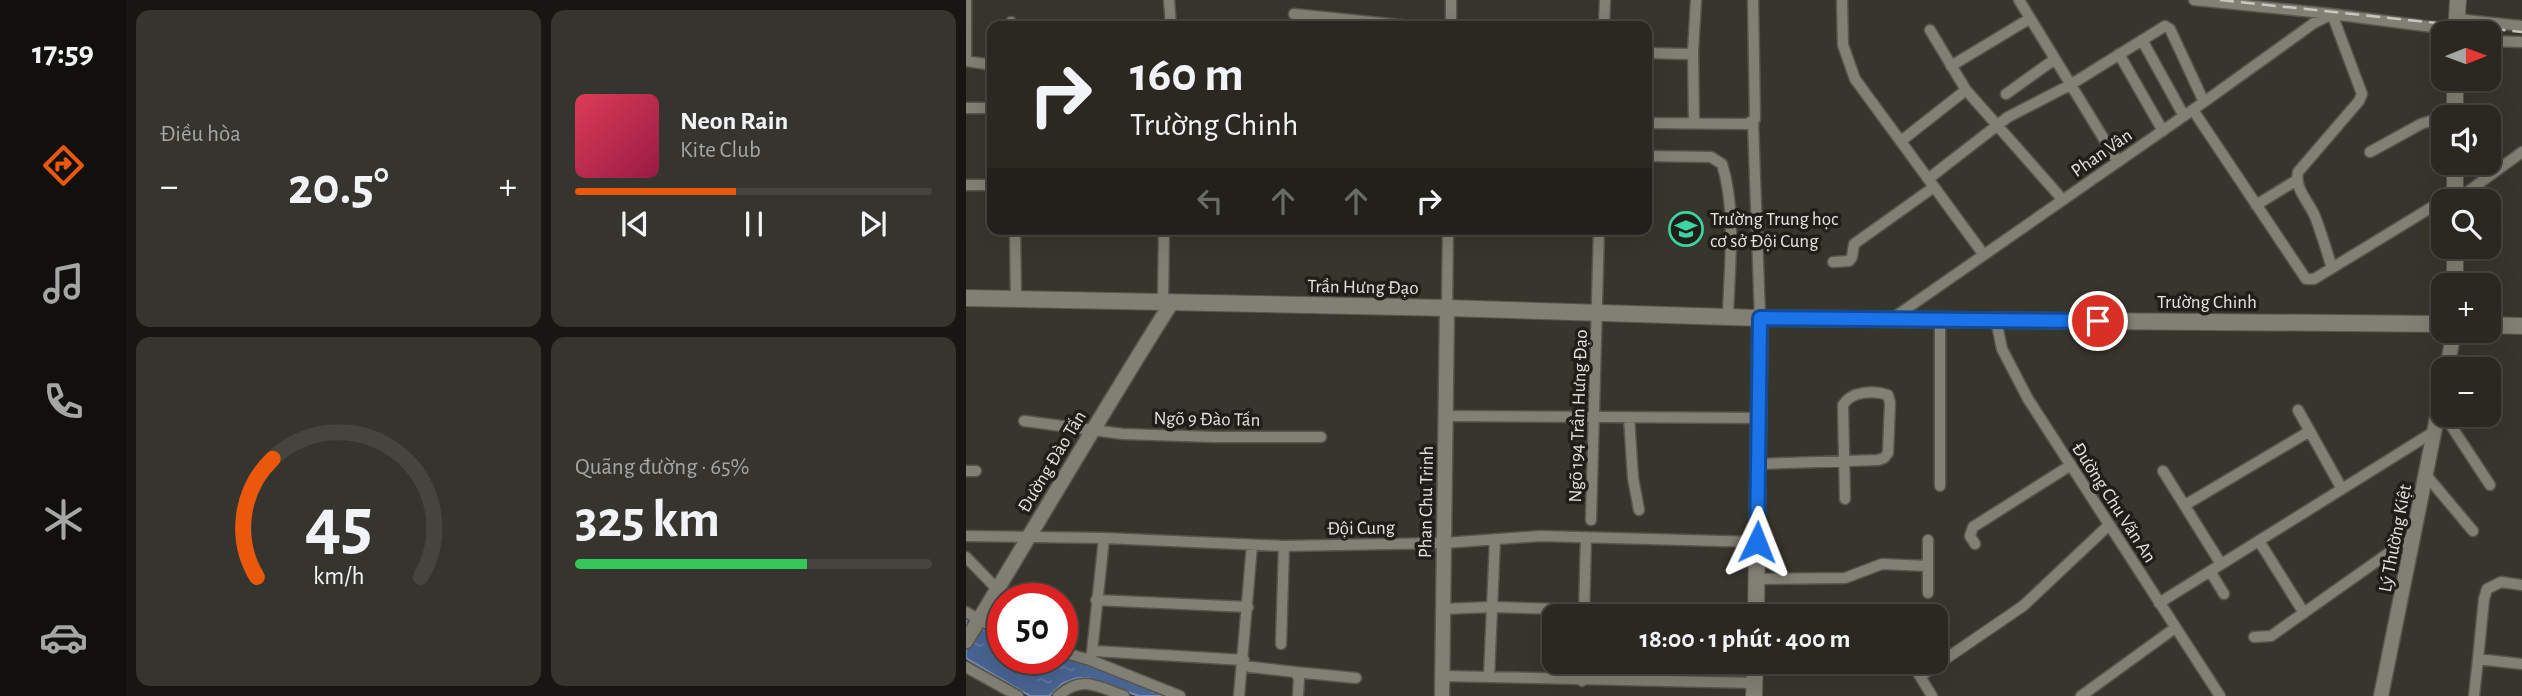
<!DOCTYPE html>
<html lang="vi">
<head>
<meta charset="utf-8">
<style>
	:root { --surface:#2a2821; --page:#36342e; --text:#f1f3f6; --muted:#a5a6a5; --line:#46443f; --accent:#ea580c }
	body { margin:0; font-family:"Alegreya Sans",sans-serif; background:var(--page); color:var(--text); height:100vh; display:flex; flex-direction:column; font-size:26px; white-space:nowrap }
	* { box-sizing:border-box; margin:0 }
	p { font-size:23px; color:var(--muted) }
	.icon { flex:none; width:38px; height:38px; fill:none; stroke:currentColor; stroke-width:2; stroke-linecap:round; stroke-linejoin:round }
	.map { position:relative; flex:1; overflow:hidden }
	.side { display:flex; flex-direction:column; gap:10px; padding:10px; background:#171612; width:840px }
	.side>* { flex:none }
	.guide { position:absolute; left:21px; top:21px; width:665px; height:214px; border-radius:14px; box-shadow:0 7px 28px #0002,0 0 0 2px var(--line); background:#2a2821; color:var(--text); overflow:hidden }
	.needle { width:46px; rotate:89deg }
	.buttons { position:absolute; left:1465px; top:21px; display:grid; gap:14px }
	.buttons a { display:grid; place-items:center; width:70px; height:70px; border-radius:14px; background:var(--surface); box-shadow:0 7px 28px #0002,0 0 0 2px var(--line); font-size:35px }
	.speed { position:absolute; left:21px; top:583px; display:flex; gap:14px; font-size:35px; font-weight:700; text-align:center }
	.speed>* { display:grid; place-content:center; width:91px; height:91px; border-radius:50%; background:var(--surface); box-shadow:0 7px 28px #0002,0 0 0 2px var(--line); line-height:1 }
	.speed .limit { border:10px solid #d22; background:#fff; color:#111 }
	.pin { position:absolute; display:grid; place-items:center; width:60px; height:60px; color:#fff; margin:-30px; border:4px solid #fff; border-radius:50%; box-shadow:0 2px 7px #0007 }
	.me { position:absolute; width:77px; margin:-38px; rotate:2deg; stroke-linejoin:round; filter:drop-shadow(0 0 5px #0008) }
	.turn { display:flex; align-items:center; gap:24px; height:147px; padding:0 28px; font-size:32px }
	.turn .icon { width:91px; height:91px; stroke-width:2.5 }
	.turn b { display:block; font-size:49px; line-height:60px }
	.lanes { display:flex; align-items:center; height:66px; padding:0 28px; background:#0003; justify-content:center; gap:35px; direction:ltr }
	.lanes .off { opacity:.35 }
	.big { font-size:52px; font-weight:700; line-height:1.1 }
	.side .card { flex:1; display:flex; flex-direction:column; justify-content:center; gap:10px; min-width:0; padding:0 24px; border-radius:14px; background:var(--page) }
	.side .dial { align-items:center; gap:0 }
	.dial svg { height:182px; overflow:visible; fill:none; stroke:var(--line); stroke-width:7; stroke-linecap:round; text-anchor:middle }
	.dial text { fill:var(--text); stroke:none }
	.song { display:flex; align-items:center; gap:21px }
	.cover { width:84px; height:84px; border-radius:10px; background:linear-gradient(135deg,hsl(350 70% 55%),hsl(340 70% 35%)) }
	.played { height:7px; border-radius:4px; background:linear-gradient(90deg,var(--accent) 45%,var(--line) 45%) }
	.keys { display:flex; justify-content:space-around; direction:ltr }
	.heat { display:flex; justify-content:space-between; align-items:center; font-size:38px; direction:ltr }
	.charge { height:10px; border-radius:5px; background:linear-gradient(90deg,#34c759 65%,var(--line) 0) }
	.side .tiles { flex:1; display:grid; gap:10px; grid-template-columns:repeat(2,1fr) }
	.trip { position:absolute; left:576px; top:604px; width:406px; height:70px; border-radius:14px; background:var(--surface); box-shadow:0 7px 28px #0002,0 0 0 2px var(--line); font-weight:700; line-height:70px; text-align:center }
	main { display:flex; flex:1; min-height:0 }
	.dock { display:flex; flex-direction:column; width:126px; justify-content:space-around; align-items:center; background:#11100d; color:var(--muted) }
	.dock .icon { width:49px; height:49px }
	.dock .on { color:var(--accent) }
	.dock b { font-size:32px; color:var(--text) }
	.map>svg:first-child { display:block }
	.water { fill:url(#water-ripples); stroke:#778aa8; stroke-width:2 }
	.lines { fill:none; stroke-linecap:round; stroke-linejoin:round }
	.minor-casing { stroke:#57554c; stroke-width:13 }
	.tertiary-casing { stroke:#57554c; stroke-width:17 }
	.secondary-casing { stroke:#57554c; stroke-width:18 }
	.minor { stroke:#828074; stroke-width:10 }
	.tertiary { stroke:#828074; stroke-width:14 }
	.secondary { stroke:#828074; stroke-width:16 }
	.rail { stroke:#c7c6bf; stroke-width:2.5; stroke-dasharray:14 7; stroke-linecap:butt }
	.route-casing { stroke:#114b97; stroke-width:18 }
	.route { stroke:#1a73e8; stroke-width:12 }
	.labels { text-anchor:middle; stroke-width:7; stroke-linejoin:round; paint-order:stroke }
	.street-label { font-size:19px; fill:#e4e3dc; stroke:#1f1e19 }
	.poi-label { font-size:19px; fill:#e4e3dc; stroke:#1f1e19; text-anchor:start }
</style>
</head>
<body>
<main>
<nav class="dock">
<b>17:59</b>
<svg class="icon on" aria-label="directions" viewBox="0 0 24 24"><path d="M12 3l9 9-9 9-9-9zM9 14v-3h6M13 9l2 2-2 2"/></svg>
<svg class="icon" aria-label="music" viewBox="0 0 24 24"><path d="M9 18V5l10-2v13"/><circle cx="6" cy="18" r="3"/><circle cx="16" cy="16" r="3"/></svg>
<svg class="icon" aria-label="phone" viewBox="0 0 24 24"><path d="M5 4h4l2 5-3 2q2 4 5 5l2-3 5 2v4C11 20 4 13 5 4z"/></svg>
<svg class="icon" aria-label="climate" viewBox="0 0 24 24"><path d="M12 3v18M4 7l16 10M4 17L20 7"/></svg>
<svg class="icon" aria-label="car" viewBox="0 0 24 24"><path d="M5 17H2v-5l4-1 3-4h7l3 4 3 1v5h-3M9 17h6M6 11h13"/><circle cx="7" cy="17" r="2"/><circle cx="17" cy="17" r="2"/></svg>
</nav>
<section class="side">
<div class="tiles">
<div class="card"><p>Điều hòa</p>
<div class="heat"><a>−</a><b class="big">20.5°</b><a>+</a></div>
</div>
<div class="card">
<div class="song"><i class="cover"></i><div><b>Neon Rain</b><p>Kite Club</p></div></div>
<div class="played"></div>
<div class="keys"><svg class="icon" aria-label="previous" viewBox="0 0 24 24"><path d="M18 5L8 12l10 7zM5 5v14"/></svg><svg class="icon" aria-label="pause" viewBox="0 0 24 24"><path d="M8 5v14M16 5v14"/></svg><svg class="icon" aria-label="next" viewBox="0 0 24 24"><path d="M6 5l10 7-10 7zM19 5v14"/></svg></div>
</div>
<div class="card dial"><svg viewBox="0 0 100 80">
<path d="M14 69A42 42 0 1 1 86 69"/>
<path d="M14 69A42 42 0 0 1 21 17" stroke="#ea580c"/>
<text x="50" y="56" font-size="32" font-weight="700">45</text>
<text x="50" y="72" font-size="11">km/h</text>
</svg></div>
<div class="card"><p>Quãng đường · 65%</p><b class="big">325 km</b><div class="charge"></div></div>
</div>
</section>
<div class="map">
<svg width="1556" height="696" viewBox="0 0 1556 696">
	<defs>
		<pattern id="water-ripples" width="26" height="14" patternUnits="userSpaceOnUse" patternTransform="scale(1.75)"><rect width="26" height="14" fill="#486492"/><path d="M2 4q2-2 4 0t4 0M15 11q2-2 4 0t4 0" fill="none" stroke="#627aa1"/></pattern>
	</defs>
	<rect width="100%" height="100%" fill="#38362c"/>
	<path class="water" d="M 0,618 L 16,629 L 37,635 L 37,658 L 96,658 L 96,655 L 208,696 L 173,696 L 122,678 L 111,678 L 97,683 L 83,696 L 64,696 L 0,658 Z"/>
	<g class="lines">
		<g class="minor-casing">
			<path id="minor" d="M 203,0 L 205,26
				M 485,0 L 485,26
				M 876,0 L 877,45 L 889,79 L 1018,255
				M 1053,0 L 1152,162
				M 1228,0 L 1366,14 L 1490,30
				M 328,14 L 444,26
				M 1491,19 L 1556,26
				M 45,22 L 45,26
				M 638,26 L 639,0
				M 964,30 L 1000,90 L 1097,200
				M 1176,40 L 1218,116
				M 1522,41 L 1556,42
				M 727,52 L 728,123
				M 681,53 L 721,54 L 727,52 L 730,0
				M 1153,54 L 1197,131
				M 0,61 L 0,0
				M 0,61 L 26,65
				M 985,66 L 1063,19
				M 1040,94 L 1089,59
				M 0,108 L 26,108
				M 1227,110 L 1340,279 L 1348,279 L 1489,193
				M 787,121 L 794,318
				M 681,123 L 781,124 L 789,119 L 787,0
				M 935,141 L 1000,90
				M 1404,152 L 1455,124 L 1489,113
				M 681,156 L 745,157 L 756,164 C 771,212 763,268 762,317
				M 962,179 L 1042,117 L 1104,85 L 1199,26 L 1204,29 L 1238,102
				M 0,185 L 26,185
				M 1489,201 L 1556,152
				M 1290,205 L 1331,180
				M 49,229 L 50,299
				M 867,262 L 883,261 L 886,257 L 888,244 L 968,187
				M 197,302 L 198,229
				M 481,308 L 482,229
				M 927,318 L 1238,102 L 1348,23 L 1366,14 L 1396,94 L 1393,101 L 1332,172 C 1328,190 1344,202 1350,219 C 1356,235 1361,252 1366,268
				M 1030,320 L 1036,349 L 1062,399 L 1254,696
				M 1332,410 L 1376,489
				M 1478,415 L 1524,485
				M 480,416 L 792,418
				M 663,417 L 667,478 L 673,510
				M 58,421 L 157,434 L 249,437 L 355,437
				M 793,464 L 912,460 L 918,458 L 922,453 L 924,403 L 922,395 C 908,390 885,391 877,405 L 879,499
				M 0,471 L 10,471
				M 1197,471 L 1255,564
				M 1460,475 L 1507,531
				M 974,486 L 974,320
				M 1219,505 L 1344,431
				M 625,520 L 633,229
				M 0,536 L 138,538 L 318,546 L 478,543 L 574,536 L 791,542
				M 1293,541 L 1338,613
				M 1009,544 L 1004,536 L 1007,527 L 1105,465
				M 0,557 L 32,590
				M 1244,571 L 1258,594
				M 790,579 L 879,578 L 916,564 L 962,566
				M 962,593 L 962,540
				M 130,600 L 282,607
				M 1193,603 L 1469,431
				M 477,609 L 526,607 L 790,615
				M 0,612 L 37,633
				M 618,616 L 620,537
				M 1288,637 L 1305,636 L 1448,535
				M 315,644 L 318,546
				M 96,652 L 124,660 L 214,696
				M 126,652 L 138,538
				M 1512,659 L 1518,599 L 1521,589 L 1535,582 L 1556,585
				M 124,660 L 126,652 L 129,651 L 278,660
				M 948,662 L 949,668 L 966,696
				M 277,666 L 329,672 L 333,678 L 332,696
				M 0,667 L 52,696
				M 329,672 L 390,678
				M 956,675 L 1057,606 L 1143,525
				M 477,676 L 789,683
				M 523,677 L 529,539
				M 616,681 L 617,662
				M 92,696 C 116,675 131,686 158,696
				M 273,696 L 286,545
				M 1115,696 L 1209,628
				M 1508,696 L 1512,659 L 1556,664"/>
		</g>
		<g class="tertiary-casing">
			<path id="tertiary" d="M 1481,369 L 1488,331
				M 0,641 C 69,528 135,414 206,302
				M 476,696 L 481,308
				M 1415,696 L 1477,388"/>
		</g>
		<g class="secondary-casing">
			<path id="secondary" d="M 1490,33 L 1492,0
				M 1489,117 L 1489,79
				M 1489,163 L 1489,201
				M 1489,247 L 1489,285
				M 0,298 L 481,308 L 794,318 L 1477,324
				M 1522,325 L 1556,326
				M 790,616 L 794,318
				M 788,696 L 789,662"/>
		</g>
		<use href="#minor" class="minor"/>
		<use href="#tertiary" class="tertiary"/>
		<use href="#secondary" class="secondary"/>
		<path class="rail" d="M 1254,0 L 1556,32"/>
	</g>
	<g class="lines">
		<g class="route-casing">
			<path id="route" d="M 791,542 L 794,318 L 1132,321"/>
		</g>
		<use href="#route" class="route"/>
	</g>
	<defs>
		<g id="school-ring" transform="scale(1.75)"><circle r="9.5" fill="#1f1e19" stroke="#3dd4a3" stroke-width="1.5"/><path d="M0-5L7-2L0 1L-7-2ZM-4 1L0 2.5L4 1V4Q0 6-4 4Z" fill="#3dd4a3"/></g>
	</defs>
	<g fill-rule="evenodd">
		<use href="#school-ring" x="720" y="229"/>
	</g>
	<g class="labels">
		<g class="street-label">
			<text transform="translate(1135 152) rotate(-35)" y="7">Phan Vân</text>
			<text transform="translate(397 286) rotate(1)" y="7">Trần Hưng Đạo</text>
			<text x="1241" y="308">Trường Chinh</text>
			<text transform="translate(611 416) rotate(-88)" y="7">Ngõ 194 Trần Hưng Đạo</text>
			<text transform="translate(241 418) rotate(1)" y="7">Ngõ 9 Đào Tấn</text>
			<text transform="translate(85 461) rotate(-59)" y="7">Đường Đào Tấn</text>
			<text transform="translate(459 502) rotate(-89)" y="7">Phan Chu Trinh</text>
			<text transform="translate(1149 502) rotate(57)" y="7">Đường Chu Văn An</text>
			<text transform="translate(395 527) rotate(-1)" y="7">Đội Cung</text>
			<text transform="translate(1428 538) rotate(-79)" y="7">Lý Thường Kiệt</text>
		</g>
		<g class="poi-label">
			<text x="744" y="225">Trường Trung học<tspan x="744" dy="22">cơ sở Đội Cung</tspan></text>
		</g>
	</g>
</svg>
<div class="buttons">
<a><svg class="needle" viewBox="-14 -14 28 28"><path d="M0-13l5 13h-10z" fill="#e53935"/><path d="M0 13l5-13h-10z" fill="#a5a6a5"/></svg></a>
<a><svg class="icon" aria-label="sound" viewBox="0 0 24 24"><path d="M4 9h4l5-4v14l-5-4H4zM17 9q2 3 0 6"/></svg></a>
<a><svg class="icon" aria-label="search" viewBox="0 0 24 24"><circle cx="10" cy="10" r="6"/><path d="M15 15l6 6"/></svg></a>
<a>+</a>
<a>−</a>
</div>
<div class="speed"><div class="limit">50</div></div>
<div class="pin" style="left:1132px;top:321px;background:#d93025"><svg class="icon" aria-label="arrive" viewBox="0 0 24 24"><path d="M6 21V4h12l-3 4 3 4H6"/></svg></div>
<svg class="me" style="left:791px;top:542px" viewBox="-20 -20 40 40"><path d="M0-17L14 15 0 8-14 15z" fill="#1a73e8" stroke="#fff" stroke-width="4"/></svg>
<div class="trip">18:00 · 1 phút · 400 m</div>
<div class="guide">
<div class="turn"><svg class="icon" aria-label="right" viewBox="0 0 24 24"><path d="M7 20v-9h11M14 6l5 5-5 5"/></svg><div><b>160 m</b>Trường Chinh</div></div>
<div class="lanes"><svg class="icon off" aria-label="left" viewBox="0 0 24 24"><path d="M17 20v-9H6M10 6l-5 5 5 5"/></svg><svg class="icon off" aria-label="ahead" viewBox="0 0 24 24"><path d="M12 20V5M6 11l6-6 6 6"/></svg><svg class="icon off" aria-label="ahead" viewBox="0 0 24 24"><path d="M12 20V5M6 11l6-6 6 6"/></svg><svg class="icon" aria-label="right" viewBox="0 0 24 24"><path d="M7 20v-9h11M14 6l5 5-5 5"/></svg></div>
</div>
</div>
</main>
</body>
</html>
